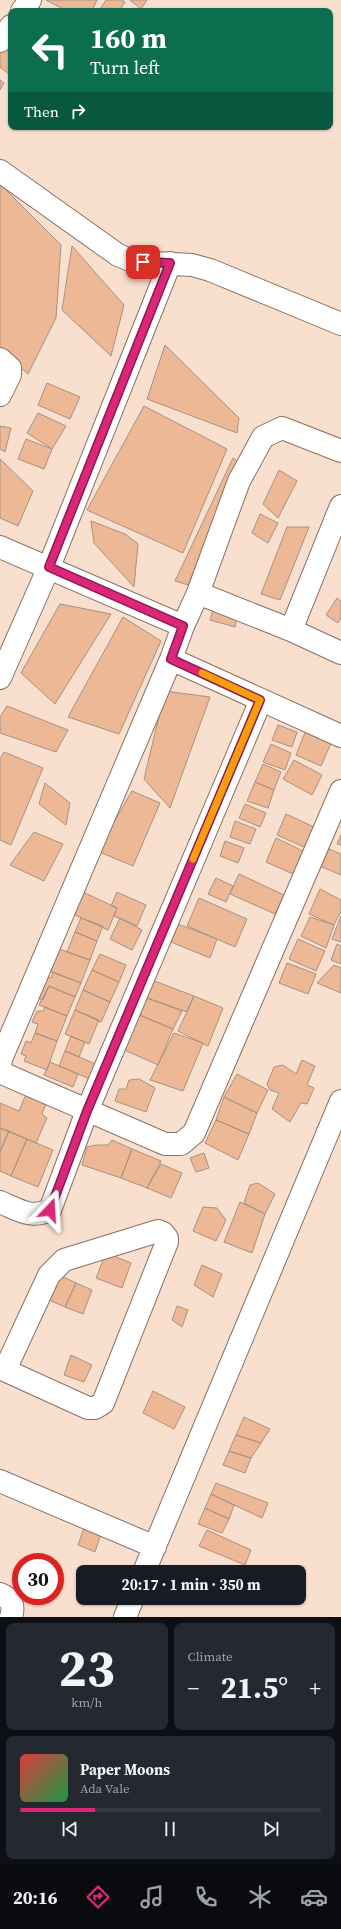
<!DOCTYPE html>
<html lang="en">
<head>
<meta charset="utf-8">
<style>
	:root { --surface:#171b24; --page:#242831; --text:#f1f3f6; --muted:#9ea1a6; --line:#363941; --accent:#db2777 }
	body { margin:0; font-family:"Source Serif 4",serif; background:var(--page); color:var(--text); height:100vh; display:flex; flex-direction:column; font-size:15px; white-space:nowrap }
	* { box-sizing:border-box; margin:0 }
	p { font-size:13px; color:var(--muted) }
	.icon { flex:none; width:22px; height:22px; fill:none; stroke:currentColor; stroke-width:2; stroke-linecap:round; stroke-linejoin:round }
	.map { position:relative; height:1617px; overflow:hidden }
	.drawer { display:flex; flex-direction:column; gap:6px; padding:6px; background:#0d0f14; flex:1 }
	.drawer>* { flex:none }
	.banner { position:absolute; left:8px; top:8px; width:325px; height:122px; border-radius:8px; box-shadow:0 1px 3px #0004; background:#0b6e4f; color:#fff; overflow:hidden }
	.speed { position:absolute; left:12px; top:1553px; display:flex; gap:8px; font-size:20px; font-weight:700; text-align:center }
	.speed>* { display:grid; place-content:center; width:52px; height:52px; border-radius:50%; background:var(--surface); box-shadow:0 1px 3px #0004; line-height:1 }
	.speed .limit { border:6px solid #d22; background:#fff; color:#111 }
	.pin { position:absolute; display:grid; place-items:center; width:34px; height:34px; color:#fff; margin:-17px; border-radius:8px; box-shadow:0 2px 6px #0006 }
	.me { position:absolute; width:44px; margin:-22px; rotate:20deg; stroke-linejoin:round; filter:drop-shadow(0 0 3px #0008) }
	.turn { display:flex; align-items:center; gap:14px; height:84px; padding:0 16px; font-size:18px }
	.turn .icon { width:52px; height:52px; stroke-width:2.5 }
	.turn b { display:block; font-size:28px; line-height:34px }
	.then { display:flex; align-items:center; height:38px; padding:0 16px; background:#0003; gap:8px; font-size:15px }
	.big { font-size:30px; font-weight:700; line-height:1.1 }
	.drawer .widget { flex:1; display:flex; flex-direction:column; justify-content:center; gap:6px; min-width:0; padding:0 14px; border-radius:8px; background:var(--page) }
	.drawer .dial { align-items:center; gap:0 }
	.dial b { font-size:52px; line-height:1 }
	.song { display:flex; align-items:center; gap:12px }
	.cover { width:48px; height:48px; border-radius:6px; background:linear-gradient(135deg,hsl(0 70% 55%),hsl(140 70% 35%)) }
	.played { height:4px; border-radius:2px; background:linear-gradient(90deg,var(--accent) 25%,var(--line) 25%) }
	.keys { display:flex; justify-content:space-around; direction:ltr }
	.heat { display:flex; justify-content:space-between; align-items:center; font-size:22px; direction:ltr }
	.drawer .tiles { flex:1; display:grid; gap:6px; grid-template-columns:1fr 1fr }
	.widget:last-child { grid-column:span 2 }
	.trip { position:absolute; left:76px; top:1565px; width:230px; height:40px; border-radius:8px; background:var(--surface); box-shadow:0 1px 3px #0004; font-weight:700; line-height:40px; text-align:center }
	.menu { display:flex; height:64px; justify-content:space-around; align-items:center; background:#090b0e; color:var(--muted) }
	.menu .icon { width:28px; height:28px }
	.menu .active { color:var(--accent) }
	.menu b { font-size:18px; color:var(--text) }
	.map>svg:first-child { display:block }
	.building { fill:#ecb896; stroke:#a99181 }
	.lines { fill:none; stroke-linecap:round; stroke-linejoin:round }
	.minor-casing { stroke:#897263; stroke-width:24 }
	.minor { stroke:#fff; stroke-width:22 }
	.route-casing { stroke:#8e194d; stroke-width:10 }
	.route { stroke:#db2777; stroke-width:7 }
	.slow { stroke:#f59e0b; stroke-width:7 }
</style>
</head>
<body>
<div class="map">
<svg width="341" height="1617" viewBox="0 0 341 1617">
	<rect width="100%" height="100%" fill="#f9dfce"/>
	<path class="building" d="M 46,0 L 97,0 L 92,11 L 67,11 Z
		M 106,0 L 122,0 L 125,2 L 119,11 L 99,11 Z
		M 130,0 L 147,0 L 141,9 Z
		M 36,5 L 44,11 L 31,11 Z
		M 11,38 L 11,71 L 9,74 L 0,67 L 0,53 Z
		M 0,80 L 4,83 L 0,90 Z
		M 0,184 L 61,245 L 56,318 L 28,374 L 0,351 Z
		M 72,246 L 124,305 L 111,356 L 62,310 Z
		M 165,345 L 239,418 L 237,433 L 147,399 Z
		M 47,383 L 80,397 L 70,419 L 38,405 Z
		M 144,406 L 227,449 L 183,553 L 87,510 Z
		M 38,413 L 66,426 L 52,449 L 27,433 Z
		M 0,426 L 11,428 L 5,452 L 0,449 Z
		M 26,439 L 52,449 L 44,469 L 18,459 Z
		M 233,458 L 240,463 L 188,585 L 175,581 Z
		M 0,459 L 33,491 L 18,526 L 0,518 Z
		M 279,470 L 297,481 L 278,518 L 263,504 Z
		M 260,514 L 278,523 L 268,543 L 252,533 Z
		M 91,521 L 125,534 L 138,544 L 134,587 L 94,543 Z
		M 287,527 L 309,527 L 280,600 L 261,594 Z
		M 337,598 L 341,601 L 341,618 L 338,623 L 326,615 Z
		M 60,604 L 111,614 L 55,704 L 21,673 Z
		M 214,606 L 237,614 L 235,627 L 210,620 Z
		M 123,617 L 161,641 L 119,734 L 68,717 Z
		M 165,691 L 210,697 L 170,808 L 144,779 Z
		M 7,706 L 68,730 L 56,752 L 0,733 L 0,717 Z
		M 278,725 L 297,732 L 292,747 L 272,740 Z
		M 306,730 L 332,741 L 321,766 L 296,755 Z
		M 271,744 L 291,753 L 285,770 L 263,762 Z
		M 4,752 L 43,768 L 11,845 L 0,840 L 0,759 Z
		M 294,760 L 322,775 L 312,795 L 283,779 Z
		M 263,764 L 281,772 L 274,790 L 255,782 Z
		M 255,782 L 274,790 L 268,808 L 247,801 Z
		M 45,783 L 70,803 L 66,825 L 39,804 Z
		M 132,791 L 160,803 L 133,866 L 97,851 Z
		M 245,804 L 266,813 L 260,827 L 239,818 Z
		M 286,814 L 314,827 L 304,847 L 277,835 Z
		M 235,821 L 256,829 L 250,844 L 230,837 Z
		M 34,832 L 63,844 L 44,881 L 10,865 Z
		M 341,835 L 341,845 L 337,844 Z
		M 276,838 L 303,851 L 293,874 L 266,862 Z
		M 225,841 L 244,848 L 238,863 L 220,856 Z
		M 329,849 L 341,854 L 341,875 L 320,866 Z
		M 239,874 L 284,895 L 275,914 L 230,894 Z
		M 216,878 L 233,886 L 226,902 L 208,894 Z
		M 320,889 L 341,900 L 341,911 L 334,925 L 309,914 Z
		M 83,892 L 117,908 L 108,930 L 73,914 Z
		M 117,892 L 146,905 L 137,926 L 114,916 L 117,908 L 111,906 Z
		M 199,898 L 247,919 L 235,947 L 187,926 Z
		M 341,916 L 341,942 L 332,939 Z
		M 310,917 L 334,925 L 326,948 L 301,936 Z
		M 81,918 L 103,926 L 97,941 L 75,932 Z
		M 120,918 L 142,930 L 132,950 L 110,939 Z
		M 178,924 L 217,939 L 210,958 L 171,942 Z
		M 75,932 L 97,941 L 90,960 L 67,952 Z
		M 298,939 L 325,951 L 316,971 L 289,959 Z
		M 337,944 L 341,946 L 341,964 L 331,960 Z
		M 54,947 L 90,960 L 81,983 L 46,970 Z
		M 100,954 L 126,965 L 119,982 L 92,970 Z
		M 287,963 L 316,974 L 308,994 L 279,983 Z
		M 334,965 L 341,968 L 341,993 L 317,983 Z
		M 92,970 L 119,982 L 110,1002 L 83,990 Z
		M 53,972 L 81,983 L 75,997 L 49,986 L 43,1000 L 32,995 L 41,974 L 51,978 Z
		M 152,980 L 194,996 L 187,1012 L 144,997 Z
		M 49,986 L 75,997 L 67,1016 L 39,1005 Z
		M 83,990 L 110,1002 L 101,1022 L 75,1010 Z
		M 194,996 L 223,1008 L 208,1046 L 178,1031 Z
		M 144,997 L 182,1011 L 173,1029 L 137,1014 Z
		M 45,1007 L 67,1016 L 57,1041 L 35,1033 L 38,1024 L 32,1022 L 37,1011 L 43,1011 Z
		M 75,1010 L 99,1020 L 89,1044 L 65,1034 Z
		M 137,1014 L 173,1029 L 158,1065 L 120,1048 Z
		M 35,1033 L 57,1041 L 47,1070 L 24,1061 L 26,1056 L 21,1054 L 26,1041 L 31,1043 Z
		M 174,1033 L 203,1043 L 183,1091 L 150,1080 Z
		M 71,1036 L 85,1042 L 79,1057 L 65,1051 Z
		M 65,1051 L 98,1065 L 92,1080 L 59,1066 Z
		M 302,1060 L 315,1066 L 307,1085 L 314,1088 L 307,1104 L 301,1103 L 290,1122 L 272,1109 L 279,1093 L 270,1090 L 267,1084 L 274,1067 L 283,1065 L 296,1074 Z
		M 50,1062 L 78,1074 L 73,1087 L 44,1075 Z
		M 237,1074 L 268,1090 L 257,1113 L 224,1097 Z
		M 139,1079 L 155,1088 L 146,1112 L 115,1101 L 119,1089 L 126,1089 L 129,1080 Z
		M 27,1092 L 47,1101 L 42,1114 L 47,1118 L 36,1143 L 0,1128 L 0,1103 L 19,1111 Z
		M 224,1097 L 257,1113 L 249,1134 L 216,1120 Z
		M 216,1120 L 249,1134 L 238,1160 L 205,1143 Z
		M 0,1128 L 9,1131 L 0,1152 Z
		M 9,1131 L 27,1139 L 11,1176 L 0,1171 L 0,1152 Z
		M 27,1139 L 53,1150 L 38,1187 L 11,1176 Z
		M 112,1140 L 132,1149 L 121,1178 L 82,1165 L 87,1147 L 96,1145 L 108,1145 Z
		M 132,1149 L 161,1161 L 147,1188 L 121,1178 Z
		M 204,1153 L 209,1168 L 196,1172 L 190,1158 Z
		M 161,1164 L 182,1173 L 171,1198 L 147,1188 Z
		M 258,1183 L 275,1194 L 265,1214 L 244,1203 L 250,1185 Z
		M 240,1202 L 265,1214 L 252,1253 L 224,1242 Z
		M 203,1207 L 217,1208 L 226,1220 L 216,1241 L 193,1231 Z
		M 106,1253 L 131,1263 L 122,1288 L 96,1278 Z
		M 202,1265 L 222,1274 L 213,1297 L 194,1285 Z
		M 57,1274 L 76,1283 L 65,1307 L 49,1300 Z
		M 76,1283 L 92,1290 L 83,1314 L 65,1307 Z
		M 177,1306 L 188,1310 L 182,1327 L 172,1320 Z
		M 71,1355 L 92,1365 L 84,1382 L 64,1375 Z
		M 153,1391 L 185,1407 L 174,1429 L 143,1413 Z
		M 244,1417 L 270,1429 L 261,1443 L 236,1435 Z
		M 236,1435 L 261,1443 L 251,1458 L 229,1451 Z
		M 229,1451 L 251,1458 L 245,1473 L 223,1465 Z
		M 216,1483 L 268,1503 L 262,1518 L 211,1494 Z
		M 211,1494 L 234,1505 L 229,1519 L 205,1508 Z
		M 205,1508 L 229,1519 L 222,1533 L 198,1524 Z
		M 85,1525 L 102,1531 L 95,1552 L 78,1545 Z
		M 207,1530 L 251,1550 L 245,1565 L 199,1546 Z"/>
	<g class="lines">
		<g class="minor-casing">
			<path id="minor" d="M 22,11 L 30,0
				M 0,41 L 11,26
				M 0,171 L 118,255 L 135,262 L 192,265 L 210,270 L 341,324
				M 0,359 L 10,368 L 10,375 L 0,395
				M 341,451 L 282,428 L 263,437 L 239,481 L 198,593 L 183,626 L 171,659 L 1,1059 L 0,1069 L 4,1074 L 165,1144 L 181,1144 L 194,1133 L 341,791
				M 0,547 L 183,626
				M 198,593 L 291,630 L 341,653
				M 291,630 L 341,506
				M 171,659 L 341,736
				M 0,678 L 49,567 L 170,263
				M 0,1202 C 19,1210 31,1219 50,1210 L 87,1111 L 261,700
				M 0,1368 L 88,1408 L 95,1408 L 103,1403 L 167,1242 L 167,1238 L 163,1233 L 158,1231 L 64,1260 L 49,1275 L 5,1370
				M 0,1481 L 155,1547
				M 144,1572 L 341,1101
				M 0,1594 C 11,1599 15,1604 11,1617
				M 125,1617 L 133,1598"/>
		</g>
		<use href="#minor" class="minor"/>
	</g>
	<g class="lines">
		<g class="route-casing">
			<path id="route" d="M 50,1210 L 87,1111 L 260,700 L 171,659 L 183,626 L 49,567 L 170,263 L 143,262"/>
		</g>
		<use href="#route" class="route"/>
		<path class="slow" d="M 193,859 L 260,700 L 202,673"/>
	</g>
</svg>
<div class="speed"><div class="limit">30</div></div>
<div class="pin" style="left:143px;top:262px;background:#d93025"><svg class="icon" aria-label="arrive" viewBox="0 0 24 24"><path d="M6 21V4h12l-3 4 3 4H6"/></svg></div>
<svg class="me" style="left:50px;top:1210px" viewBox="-20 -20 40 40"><path d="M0-17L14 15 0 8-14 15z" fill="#db2777" stroke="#fff" stroke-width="4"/></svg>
<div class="trip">20:17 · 1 min · 350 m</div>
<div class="banner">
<div class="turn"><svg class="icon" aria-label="left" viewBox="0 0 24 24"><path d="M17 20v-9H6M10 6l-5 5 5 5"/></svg><div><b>160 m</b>Turn left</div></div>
<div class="then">Then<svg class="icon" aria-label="right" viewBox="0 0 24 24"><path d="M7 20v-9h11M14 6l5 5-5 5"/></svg></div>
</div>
</div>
<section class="drawer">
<div class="tiles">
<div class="widget dial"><b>23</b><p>km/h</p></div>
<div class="widget"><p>Climate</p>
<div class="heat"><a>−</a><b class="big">21.5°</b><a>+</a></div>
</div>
<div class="widget">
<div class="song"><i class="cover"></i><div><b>Paper Moons</b><p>Ada Vale</p></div></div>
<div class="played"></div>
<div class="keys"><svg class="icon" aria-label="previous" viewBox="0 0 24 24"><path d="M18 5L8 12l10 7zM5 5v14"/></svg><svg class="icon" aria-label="pause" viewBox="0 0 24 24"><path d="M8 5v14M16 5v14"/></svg><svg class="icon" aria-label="next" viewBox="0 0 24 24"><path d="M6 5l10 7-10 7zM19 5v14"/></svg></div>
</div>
</div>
</section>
<nav class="menu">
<b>20:16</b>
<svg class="icon active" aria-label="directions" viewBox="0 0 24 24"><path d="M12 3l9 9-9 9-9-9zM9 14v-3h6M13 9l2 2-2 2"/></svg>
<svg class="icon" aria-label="music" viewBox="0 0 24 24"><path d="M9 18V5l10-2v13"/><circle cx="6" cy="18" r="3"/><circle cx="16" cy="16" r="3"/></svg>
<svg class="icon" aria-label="phone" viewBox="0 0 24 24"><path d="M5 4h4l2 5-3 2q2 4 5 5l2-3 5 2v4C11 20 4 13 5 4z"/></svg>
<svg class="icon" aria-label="climate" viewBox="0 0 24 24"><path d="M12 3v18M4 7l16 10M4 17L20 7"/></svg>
<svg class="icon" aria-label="car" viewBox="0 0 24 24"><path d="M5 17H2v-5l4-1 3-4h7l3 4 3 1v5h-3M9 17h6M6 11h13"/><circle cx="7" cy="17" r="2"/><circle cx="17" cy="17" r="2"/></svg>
</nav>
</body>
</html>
